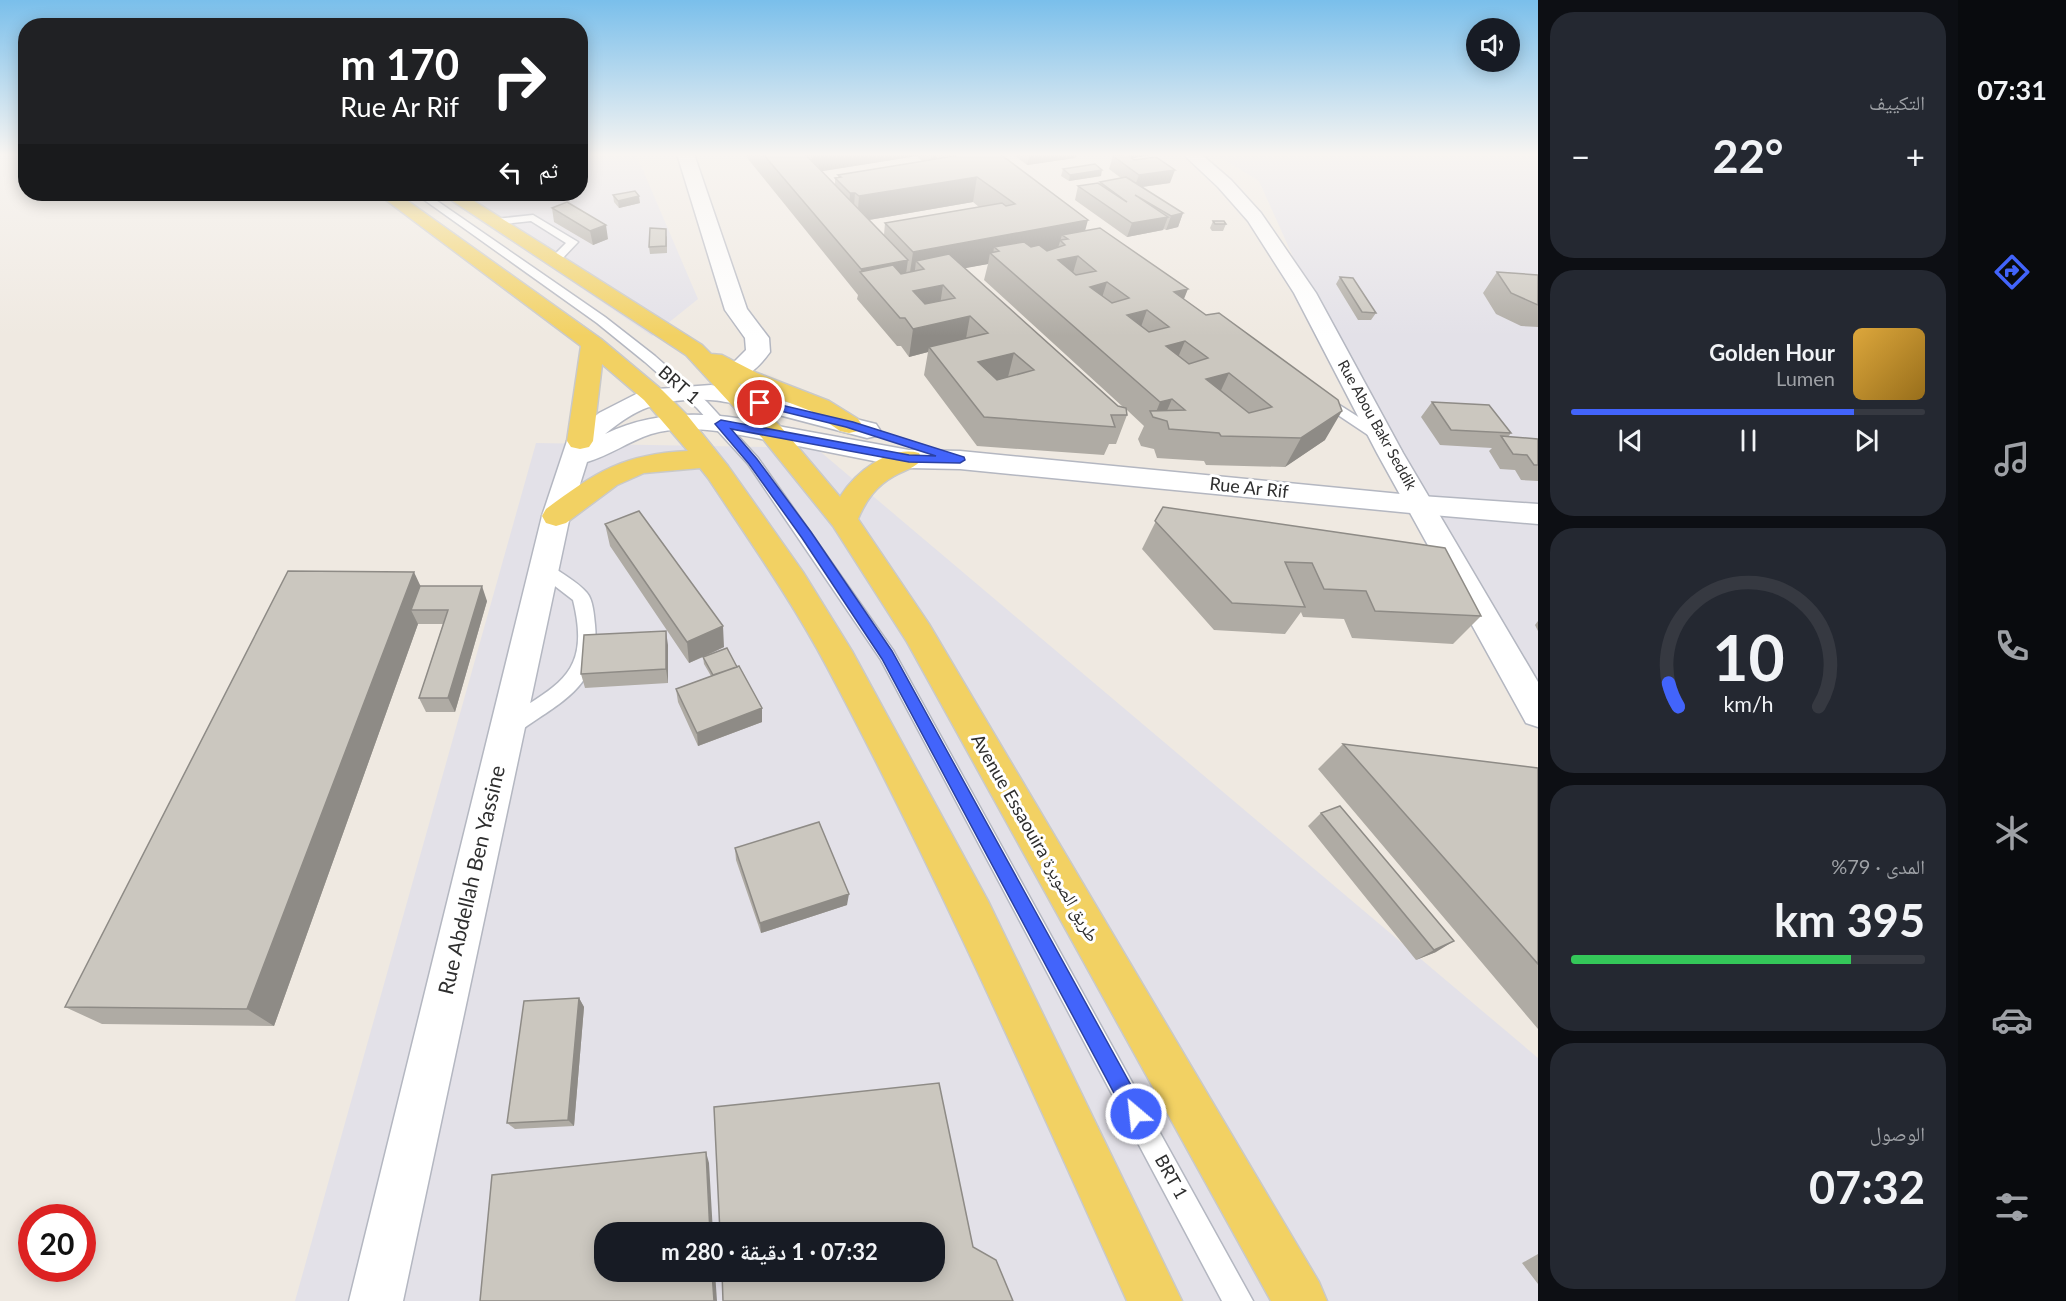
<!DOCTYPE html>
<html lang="ar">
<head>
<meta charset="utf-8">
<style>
	:root { --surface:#171b24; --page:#242831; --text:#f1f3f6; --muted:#9ea1a6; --line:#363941; --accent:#4264fb }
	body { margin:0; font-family:Lato,"Noto Naskh Arabic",sans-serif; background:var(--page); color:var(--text); direction:rtl; height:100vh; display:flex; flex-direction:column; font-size:22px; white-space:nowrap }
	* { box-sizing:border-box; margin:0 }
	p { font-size:20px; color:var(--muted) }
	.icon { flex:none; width:33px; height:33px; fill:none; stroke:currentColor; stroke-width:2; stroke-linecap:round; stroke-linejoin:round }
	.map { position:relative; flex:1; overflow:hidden; direction:ltr }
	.drawer { display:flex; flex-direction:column; gap:12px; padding:12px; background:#0d0f14; width:420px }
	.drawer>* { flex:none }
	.top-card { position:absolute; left:18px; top:18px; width:570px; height:183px; border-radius:24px; box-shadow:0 3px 15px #0003; direction:rtl; background:#202124; color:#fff; overflow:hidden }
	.fabs { position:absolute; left:1466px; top:18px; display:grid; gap:12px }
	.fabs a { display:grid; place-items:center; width:54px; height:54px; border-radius:50%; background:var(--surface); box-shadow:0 3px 15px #0003; font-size:30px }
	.speed { position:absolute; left:18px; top:1204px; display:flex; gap:12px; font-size:30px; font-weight:700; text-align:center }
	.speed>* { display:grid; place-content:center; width:78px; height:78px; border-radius:50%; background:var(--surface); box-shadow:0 3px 15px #0003; line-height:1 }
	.speed .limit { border:9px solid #d22; background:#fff; color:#111 }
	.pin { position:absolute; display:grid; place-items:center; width:51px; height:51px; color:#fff; margin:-26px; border:3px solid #fff; border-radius:50%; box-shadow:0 2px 6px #0007 }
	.me { position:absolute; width:66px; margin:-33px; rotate:332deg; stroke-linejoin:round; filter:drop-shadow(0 0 4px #0008) }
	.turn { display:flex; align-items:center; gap:21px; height:126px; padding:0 30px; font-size:27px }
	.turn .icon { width:78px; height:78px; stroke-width:2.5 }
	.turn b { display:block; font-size:42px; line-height:51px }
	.then { display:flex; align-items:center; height:57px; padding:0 30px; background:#0003; gap:12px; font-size:22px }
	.big { font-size:45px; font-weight:700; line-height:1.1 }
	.drawer .widget { flex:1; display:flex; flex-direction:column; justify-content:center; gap:9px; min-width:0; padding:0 21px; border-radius:24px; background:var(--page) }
	.drawer .dial { align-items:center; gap:0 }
	.dial svg { height:156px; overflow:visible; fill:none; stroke:var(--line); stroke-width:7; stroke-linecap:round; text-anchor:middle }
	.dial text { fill:var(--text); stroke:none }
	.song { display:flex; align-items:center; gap:18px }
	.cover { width:72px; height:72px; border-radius:9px; background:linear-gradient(135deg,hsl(40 70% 55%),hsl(40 70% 35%)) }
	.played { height:6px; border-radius:3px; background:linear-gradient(90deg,var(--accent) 80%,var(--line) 80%) }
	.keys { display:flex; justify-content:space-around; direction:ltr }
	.heat { display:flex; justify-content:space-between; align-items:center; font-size:33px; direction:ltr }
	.charge { height:9px; border-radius:4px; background:linear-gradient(90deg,#34c759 79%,var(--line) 0) }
	.trip { position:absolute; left:594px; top:1222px; width:351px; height:60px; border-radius:24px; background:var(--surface); box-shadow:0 3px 15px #0003; font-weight:700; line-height:60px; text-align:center; direction:rtl }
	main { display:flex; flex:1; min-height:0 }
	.tabs { display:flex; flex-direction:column; width:108px; justify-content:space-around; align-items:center; background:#090b0e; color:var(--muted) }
	.tabs .icon { width:42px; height:42px }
	.tabs .active { color:var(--accent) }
	.tabs b { font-size:27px; color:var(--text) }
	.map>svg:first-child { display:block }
	.industrial { fill:#e3e1e8; fill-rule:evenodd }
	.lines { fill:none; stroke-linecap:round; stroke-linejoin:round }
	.lane-casing { stroke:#b4b7c1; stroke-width:3 }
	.street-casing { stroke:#b4b7c1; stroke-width:3 }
	.secondary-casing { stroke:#b4b7c1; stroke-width:3 }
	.primary-casing { stroke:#c9c9c9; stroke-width:3 }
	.lane { fill:#fff; fill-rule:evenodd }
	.street { fill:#fff; fill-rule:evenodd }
	.secondary { fill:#fff; fill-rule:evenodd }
	.primary { fill:#f2d163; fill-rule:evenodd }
	.wall { fill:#afaba4; fill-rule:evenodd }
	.shaded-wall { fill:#8e8b86 }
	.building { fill:#cbc7bf; stroke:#8e8b86; stroke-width:1.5; fill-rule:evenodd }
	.route { fill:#4264fb; stroke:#2b41a3; stroke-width:1.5 }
	.labels { text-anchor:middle; stroke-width:6; stroke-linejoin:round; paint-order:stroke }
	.far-street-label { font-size:15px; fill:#2e2e2e; stroke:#fff }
	.street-label { font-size:18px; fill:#2e2e2e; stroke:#fff }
	.near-street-label { font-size:21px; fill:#2e2e2e; stroke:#fff }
</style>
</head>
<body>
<main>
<nav class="tabs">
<b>07:31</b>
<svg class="icon active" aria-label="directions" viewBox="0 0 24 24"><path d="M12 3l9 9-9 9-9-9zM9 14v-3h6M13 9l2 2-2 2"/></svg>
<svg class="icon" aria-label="music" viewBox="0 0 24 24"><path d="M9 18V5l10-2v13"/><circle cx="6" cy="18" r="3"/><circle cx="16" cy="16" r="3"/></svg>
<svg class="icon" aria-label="phone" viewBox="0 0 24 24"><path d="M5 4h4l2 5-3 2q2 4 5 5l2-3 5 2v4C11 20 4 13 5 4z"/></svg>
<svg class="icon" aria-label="climate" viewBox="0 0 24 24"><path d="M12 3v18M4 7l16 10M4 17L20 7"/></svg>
<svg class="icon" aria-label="car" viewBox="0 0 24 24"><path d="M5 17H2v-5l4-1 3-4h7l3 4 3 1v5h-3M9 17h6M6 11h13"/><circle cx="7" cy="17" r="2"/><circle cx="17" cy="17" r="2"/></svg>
<svg class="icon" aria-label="filters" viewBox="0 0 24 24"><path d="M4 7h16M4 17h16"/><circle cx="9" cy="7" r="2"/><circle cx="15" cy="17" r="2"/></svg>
</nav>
<section class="drawer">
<div class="widget"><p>التكييف</p>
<div class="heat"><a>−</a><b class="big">22°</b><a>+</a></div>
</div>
<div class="widget">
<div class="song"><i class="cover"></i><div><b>Golden Hour</b><p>Lumen</p></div></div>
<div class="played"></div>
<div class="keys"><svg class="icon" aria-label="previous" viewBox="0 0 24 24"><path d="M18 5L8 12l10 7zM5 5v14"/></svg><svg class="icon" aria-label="pause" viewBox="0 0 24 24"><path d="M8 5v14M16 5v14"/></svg><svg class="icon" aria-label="next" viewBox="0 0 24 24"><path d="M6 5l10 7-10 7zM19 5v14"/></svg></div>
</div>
<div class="widget dial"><svg viewBox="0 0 100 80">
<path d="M14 69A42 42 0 1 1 86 69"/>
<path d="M14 69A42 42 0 0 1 9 57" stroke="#4264fb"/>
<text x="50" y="56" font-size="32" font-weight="700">10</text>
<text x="50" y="72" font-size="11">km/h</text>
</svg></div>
<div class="widget"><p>المدى · 79%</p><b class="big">395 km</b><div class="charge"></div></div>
<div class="widget"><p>الوصول</p><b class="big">07:32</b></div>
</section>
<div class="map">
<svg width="1538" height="1301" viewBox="0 0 1538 1301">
	<rect width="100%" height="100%" fill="#efe9e1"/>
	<path class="industrial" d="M 581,154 L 636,154 L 698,299 L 652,336 L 442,194 L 580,194 Z
		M 1215,154 L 1538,154 L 1538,685 L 1325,328 L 1259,181 Z
		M 536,443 L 816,448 L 1538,1058 L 1538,1301 L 295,1301 ZM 604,1233 L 934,1233 L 934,1272 L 604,1272 Z"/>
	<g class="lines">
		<g class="lane-casing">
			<path id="lane" d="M 416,194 L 427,194 L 605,317 L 655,356 L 707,402 L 758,458 L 893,650 L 1253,1301 L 1222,1301 L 881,660 L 748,464 L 697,408 L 645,362 L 597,323 Z
				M 533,215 L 578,242 L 559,262 L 551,262 L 549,260 L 566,243 L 531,221 L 495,225 L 490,222 L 495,219 Z
				M 1322,394 L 1387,435 L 1389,438 L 1387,441 L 1377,441 L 1317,401 L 1315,398 Z
				M 544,563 L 550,565 C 561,573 578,582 587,593 C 593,600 594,615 595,625 C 601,689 560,701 516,734 L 509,736 L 502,734 L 499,728 L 502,722 C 556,684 592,677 573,600 L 538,573 L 536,569 L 538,565 Z"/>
		</g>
		<g class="street-casing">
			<path id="street" d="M 677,154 L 694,154 L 747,309 L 769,338 L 770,352 C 760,366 745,382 727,377 L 724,372 L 746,350 L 745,338 L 725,310 Z
				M 738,390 L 876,424 L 880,430 L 876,436 L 867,438 L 729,402 L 726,397 L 729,392 Z
				M 772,425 L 909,450 L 960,451 L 1421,496 L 1538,504 L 1538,524 L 1421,514 L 960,469 L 909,468 L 763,439 L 759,433 L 763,427 Z"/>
		</g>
		<g class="secondary-casing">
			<path id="secondary" d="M 1183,154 L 1201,154 L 1231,180 L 1261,213 L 1316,293 L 1403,453 L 1538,682 L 1538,727 L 1526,723 L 1377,453 L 1294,293 L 1248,221 L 1218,187 Z
				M 711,385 L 747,392 L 750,397 L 747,402 C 734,406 723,400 710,400 C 664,398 640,405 605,434 C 661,407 722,412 781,427 L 785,433 L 781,439 L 772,441 C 734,434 690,422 651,434 C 629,441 609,456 587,462 L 570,516 L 403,1301 L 349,1301 L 542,516 L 567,441 L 599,413 L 644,390 Z"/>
		</g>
		<g class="primary-casing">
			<path id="primary" d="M 378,194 L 398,194 L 601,339 L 662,390 L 687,415 L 728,466 L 803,572 L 852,651 L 988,901 L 1182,1301 L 1127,1301 C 1031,1088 937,874 827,667 C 792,601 749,540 708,478 L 700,468 L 644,473 L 617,485 L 566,523 L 556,526 L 546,523 L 542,516 L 546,509 C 596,472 623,454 688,451 L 644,400 L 602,364 L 593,441 L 589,447 L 580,449 L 571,447 L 567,441 L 581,346 Z
				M 442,194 L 463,194 L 702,345 L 711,354 L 722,355 L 757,373 L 829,401 L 858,419 L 862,425 L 858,431 L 849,433 L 840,431 L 811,411 L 738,383 L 781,427 L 840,497 C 855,473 889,445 919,453 L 922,459 C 916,468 904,470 894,476 C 876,486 866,500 858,519 L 929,624 L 1319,1282 L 1327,1301 L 1271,1301 L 907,642 L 833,526 L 763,439 L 686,355 Z"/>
		</g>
		<use href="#lane" class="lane"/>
		<use href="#street" class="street"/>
		<use href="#secondary" class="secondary"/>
		<use href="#primary" class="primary"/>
	</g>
	<path class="wall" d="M 744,154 L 1000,154 L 1085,231 L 1184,299 L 1325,440 L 1285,467 L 1206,465 L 1204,461 L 1157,458 L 1154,449 L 1141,446 L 1138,439 L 1144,426 L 1127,410 L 1127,415 L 1116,444 L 1109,444 L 1104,455 L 977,446 L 924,375 L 928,352 L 909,357 L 901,346 L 897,346 L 857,299 L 858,295 ZM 917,156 L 922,161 L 838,175 L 838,178 L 835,178 L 835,185 L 822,171 ZM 973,202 L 979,207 L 885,223 L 884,235 L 869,220 ZM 988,264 L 984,280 L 1123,407 L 1118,406 L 964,268 Z
		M 1015,154 L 1077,154 L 1075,158 L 1027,165 L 1014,155 Z
		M 1115,154 L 1157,154 L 1156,154 L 1132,158 L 1170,183 L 1142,187 L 1183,213 L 1178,227 L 1166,230 L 1164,229 L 1163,230 L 1127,237 L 1075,200 L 1078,186 L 1100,184 L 1100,182 L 1121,178 L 1109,169 L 1113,156 L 1118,156 Z
		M 1063,169 L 1101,176 L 1069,181 L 1061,176 Z
		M 613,195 L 640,203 L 619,208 L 614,202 Z
		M 552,208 L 608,239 L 593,245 L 554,222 Z
		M 1213,221 L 1226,224 L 1223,231 L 1212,231 L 1210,228 Z
		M 667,236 L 667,253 L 650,254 L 649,247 Z
		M 1497,272 L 1538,275 L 1538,327 L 1521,326 L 1496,314 L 1483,293 Z
		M 1340,277 L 1376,313 L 1371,320 L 1358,320 L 1336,284 Z
		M 1432,402 L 1511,433 L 1508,437 L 1538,439 L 1538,481 L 1521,480 L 1515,470 L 1500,469 L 1489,451 L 1492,448 L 1440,445 L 1421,417 Z
		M 1163,507 L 1481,616 L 1453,644 L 1352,638 L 1344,619 L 1303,617 L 1301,612 L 1285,634 L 1214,630 L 1142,549 Z
		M 605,524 L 724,647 L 704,657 L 762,722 L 698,746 L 678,702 L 676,689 L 711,676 L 704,664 L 703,657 L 689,663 L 610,546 Z
		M 420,586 L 487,601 L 455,712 L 426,712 L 419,698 L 443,624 L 418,624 L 274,1026 L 102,1024 L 65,1007 Z
		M 1538,621 L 1538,631 L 1535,625 Z
		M 668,645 L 668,683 L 585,688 L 581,674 Z
		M 1343,744 L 1538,768 L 1538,1029 L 1318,769 Z
		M 1321,813 L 1436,952 L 1416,960 L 1308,826 Z
		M 735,848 L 847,905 L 761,933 L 736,860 Z
		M 579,998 L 584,1007 L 574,1126 L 515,1129 L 507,1123 Z
		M 1538,1254 L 1538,1284 L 1522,1263 Z"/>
	<path class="shaded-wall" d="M 812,154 L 917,154 L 917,156 L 811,173 Z
		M 931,154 L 938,154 L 935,168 L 929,169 Z
		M 1030,154 L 1077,154 L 1075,158 L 1027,165 Z
		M 1125,154 L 1157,154 L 1156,154 L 1124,160 Z
		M 1102,170 L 1101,176 L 1069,181 L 1070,175 Z
		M 1175,170 L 1170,183 L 1134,188 L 1139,175 Z
		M 977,177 L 973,202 L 857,222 L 859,196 Z
		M 850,193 L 855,193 L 853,218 L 848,219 Z
		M 639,196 L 640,203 L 619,208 L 618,201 Z
		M 1183,213 L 1178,227 L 1166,230 L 1171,216 Z
		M 1168,217 L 1163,230 L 1127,237 L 1132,223 Z
		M 1088,220 L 1081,246 L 1062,235 L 1057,251 L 999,251 L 994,247 L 993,255 L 990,253 L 988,264 L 923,276 L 924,269 L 916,261 L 914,278 L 909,279 L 913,252 Z
		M 606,225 L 608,239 L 593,245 L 590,231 Z
		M 1078,256 L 1070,283 L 1058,260 Z
		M 908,260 L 904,287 L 861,273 L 861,269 Z
		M 1107,282 L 1098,310 L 1090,287 Z
		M 943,285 L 939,312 L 909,318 L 913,291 Z
		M 1188,289 L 1177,316 L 1174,292 Z
		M 1147,310 L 1137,338 L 1127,315 Z
		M 970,316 L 965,344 L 929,347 L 928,352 L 909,357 L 913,329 Z
		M 1185,341 L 1173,369 L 1166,346 Z
		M 1014,353 L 1007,381 L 972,390 L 978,362 Z
		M 1229,373 L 1216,401 L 1206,379 Z
		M 1172,399 L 1163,420 L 1154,417 L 1160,402 Z
		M 1342,411 L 1325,440 L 1285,467 L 1301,438 Z
		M 414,572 L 427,600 L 411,610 L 418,624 L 274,1026 L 247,1009 Z
		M 482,586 L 487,601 L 455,712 L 448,698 Z
		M 723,626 L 724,647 L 689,663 L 687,642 Z
		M 666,631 L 668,645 L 668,683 L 666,669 Z
		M 762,708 L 762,722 L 698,746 L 697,733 Z
		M 849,894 L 847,905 L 761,933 L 760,923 Z
		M 1454,941 L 1436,952 L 1416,960 L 1434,950 Z
		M 579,998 L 584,1007 L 574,1126 L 568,1120 Z
		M 706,1152 L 709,1163 L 713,1233 L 710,1233 Z
		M 712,1272 L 715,1272 L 717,1301 L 714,1301 Z"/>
	<path class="building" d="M 763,154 L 805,154 L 908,260 L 861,269 Z
		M 951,154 L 1000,154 L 1088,220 L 913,252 L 885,223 L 1002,203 L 1006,206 L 1015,204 L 977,177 L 859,196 L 855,193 L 850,193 L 835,178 L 841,177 L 838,175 L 955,156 Z
		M 1127,154 L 1134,160 L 1156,157 L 1175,170 L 1139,175 L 1113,156 Z
		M 1095,164 L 1102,170 L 1070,175 L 1063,169 Z
		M 1126,177 L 1183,213 L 1171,216 L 1135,195 L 1168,217 L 1132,223 L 1078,186 L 1098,183 L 1127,202 L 1100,182 Z
		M 635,191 L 639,196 L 618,201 L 613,195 Z
		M 567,202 L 606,225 L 590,231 L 552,208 Z
		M 1213,221 L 1224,221 L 1226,224 L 1215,224 Z
		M 650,228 L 666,229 L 666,246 L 649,247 Z
		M 1100,228 L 1188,289 L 1174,292 L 1206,315 L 1219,313 L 1338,400 L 1342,411 L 1301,438 L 1221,436 L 1219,433 L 1169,429 L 1167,421 L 1153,417 L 1150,411 L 1185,410 L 1172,399 L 1160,402 L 990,253 L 999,251 L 994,247 L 1024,242 L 1031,247 L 1039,245 L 1047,251 L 1065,245 L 1060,240 L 1068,239 L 1062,235 ZM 1078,256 L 1096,271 L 1076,275 L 1058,260 ZM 1107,282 L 1129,298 L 1112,303 L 1090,287 ZM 1147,310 L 1169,327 L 1149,332 L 1127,315 ZM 1185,341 L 1208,358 L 1189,364 L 1166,346 ZM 1229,373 L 1272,407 L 1249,413 L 1206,379 Z
		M 949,254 L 1118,406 L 1126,408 L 1127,415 L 1111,415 L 1115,427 L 984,417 L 929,347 L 988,333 L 970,316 L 913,329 L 905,318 L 900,318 L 860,272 L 893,265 L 901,274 L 924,269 L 916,261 ZM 943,285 L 955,298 L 925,304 L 913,291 ZM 1014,353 L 1034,370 L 997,380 L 978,362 Z
		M 1497,272 L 1538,275 L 1538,305 L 1511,293 Z
		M 1340,277 L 1353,278 L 1376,313 L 1362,312 Z
		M 1432,402 L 1489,405 L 1511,433 L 1451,430 Z
		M 1501,436 L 1538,439 L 1538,465 L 1534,465 L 1527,455 L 1513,454 Z
		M 1163,507 L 1445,548 L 1481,616 L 1375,611 L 1366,591 L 1324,589 L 1312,563 L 1285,562 L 1305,607 L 1232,603 L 1155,521 Z
		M 639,511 L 723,626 L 687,642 L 605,524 Z
		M 288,571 L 414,572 L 247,1009 L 65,1007 Z
		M 420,586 L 482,586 L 448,698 L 419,698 L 448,610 L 411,610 Z
		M 666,631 L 666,669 L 581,674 L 584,635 Z
		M 727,648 L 737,667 L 713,675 L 703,657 Z
		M 739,666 L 762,708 L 697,733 L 676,689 Z
		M 1343,744 L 1538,768 L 1538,964 Z
		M 1340,806 L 1454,941 L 1434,950 L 1321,813 Z
		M 819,822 L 849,894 L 760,923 L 735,848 Z
		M 579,998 L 568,1120 L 507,1123 L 524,1001 Z
		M 939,1083 L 973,1247 L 996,1260 L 1013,1301 L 723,1301 L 722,1272 L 934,1272 L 934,1233 L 720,1233 L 714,1107 Z
		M 706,1152 L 710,1233 L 604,1233 L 604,1272 L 712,1272 L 714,1301 L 480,1301 L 492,1175 Z"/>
	<linearGradient id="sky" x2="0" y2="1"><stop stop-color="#7abfeb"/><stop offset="0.46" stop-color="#f8f5f2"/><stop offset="1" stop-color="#f8f5f2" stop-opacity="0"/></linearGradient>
	<rect width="1538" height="336" fill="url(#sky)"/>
	<path class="route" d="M 760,400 L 853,422 L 964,457 L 965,460 L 960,463 L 909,462 L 731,429 L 757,459 L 811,532 L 892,651 L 1143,1107 L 1146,1114 L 1143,1121 L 1136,1123 L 1129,1121 L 882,659 L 802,538 L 749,464 L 715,424 L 721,420 L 909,455 L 936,456 L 846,427 L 756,405 L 756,401 Z"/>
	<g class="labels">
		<g class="far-street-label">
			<text transform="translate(1377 425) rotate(61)" y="5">Rue Abou Bakr Seddik</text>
		</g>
		<g class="street-label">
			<text transform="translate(679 385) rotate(41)" y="6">BRT 1</text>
			<text transform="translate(1249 488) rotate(6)" y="6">Rue Ar Rif</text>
			<text transform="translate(1035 838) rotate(60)" y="6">Avenue Essaouira طريق الصويرة</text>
			<text transform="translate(1171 1177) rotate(61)" y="6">BRT 1</text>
		</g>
		<g class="near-street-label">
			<text transform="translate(472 880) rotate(-77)" y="7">Rue Abdellah Ben Yassine</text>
		</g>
	</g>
</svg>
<div class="fabs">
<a><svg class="icon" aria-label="sound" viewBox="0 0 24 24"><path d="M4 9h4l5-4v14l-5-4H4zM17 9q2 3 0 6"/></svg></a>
</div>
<div class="speed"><div class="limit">20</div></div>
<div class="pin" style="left:760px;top:403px;background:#d93025"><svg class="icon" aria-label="arrive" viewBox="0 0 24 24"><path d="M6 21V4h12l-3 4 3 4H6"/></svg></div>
<svg class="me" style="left:1136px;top:1114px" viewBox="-20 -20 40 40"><circle r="17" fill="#4264fb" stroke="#fff" stroke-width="3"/><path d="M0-11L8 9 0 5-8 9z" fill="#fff"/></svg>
<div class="trip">07:32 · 1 دقيقة · 280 m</div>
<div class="top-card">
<div class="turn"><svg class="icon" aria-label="right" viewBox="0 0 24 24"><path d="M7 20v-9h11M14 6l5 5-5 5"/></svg><div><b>170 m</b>Rue Ar Rif</div></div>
<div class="then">ثم<svg class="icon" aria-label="left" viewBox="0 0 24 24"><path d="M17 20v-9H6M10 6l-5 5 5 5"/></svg></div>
</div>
</div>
</main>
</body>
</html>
